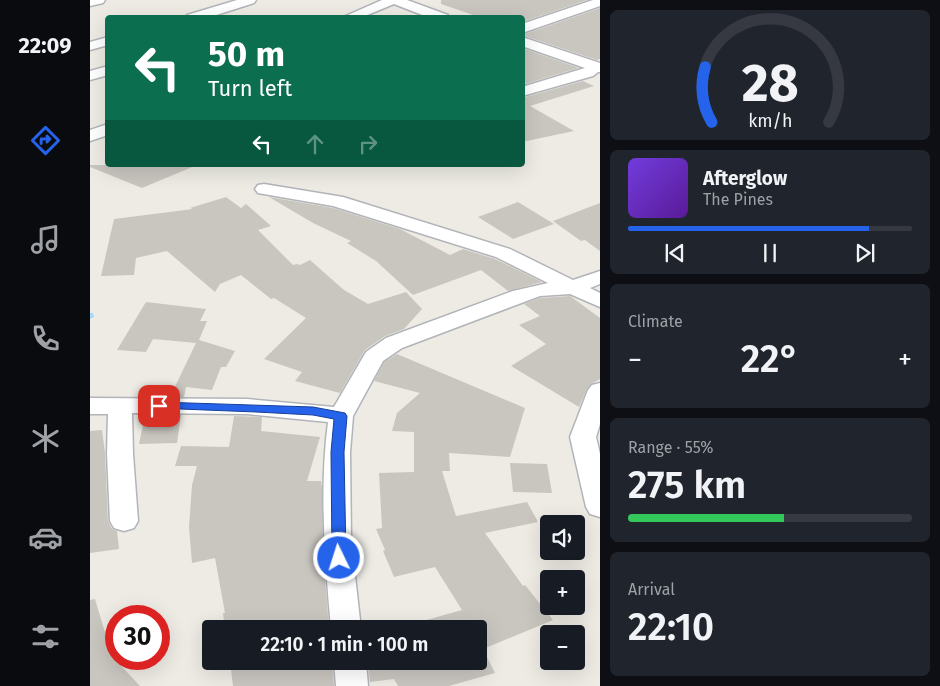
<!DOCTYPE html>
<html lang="en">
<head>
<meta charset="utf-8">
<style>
	:root { --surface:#171b24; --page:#20242c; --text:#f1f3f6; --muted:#9ea1a6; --line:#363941; --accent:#2563eb }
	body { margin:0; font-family:"Fira Sans",sans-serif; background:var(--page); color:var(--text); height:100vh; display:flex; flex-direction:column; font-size:19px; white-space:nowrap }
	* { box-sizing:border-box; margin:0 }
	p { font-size:16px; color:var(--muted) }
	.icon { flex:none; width:28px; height:28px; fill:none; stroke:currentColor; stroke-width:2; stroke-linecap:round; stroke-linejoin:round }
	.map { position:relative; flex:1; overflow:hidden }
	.sheet { display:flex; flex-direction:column; gap:10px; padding:10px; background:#0d0f14; width:340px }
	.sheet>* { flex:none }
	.banner { position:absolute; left:15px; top:15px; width:420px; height:152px; border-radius:5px; box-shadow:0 5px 20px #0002; background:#0b6e4f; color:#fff; overflow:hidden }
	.buttons { position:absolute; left:450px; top:515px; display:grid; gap:10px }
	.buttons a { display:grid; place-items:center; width:45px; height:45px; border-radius:5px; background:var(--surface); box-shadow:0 5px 20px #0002; font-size:25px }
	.speed { position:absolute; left:15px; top:605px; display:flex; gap:10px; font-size:25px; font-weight:700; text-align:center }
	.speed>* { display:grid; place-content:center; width:65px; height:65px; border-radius:50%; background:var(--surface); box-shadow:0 5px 20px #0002; line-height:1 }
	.speed .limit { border:8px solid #d22; background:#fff; color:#111 }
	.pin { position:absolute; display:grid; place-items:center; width:42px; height:42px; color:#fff; margin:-21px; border-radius:10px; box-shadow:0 2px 8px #0006 }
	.me { position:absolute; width:55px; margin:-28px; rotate:356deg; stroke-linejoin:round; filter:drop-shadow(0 0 4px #0008) }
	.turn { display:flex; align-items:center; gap:18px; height:105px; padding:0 20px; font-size:22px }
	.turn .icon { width:65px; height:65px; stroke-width:2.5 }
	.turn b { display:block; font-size:35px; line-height:42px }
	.lanes { display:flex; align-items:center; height:48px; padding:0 20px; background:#0003; justify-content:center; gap:25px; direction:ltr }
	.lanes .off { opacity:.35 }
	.big { font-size:38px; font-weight:600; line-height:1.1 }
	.sheet .card { flex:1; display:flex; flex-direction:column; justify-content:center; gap:8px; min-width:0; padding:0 18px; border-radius:8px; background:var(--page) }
	.sheet .dial { align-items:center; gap:0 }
	.dial svg { height:130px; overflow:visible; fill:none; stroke:var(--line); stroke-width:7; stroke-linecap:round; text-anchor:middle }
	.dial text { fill:var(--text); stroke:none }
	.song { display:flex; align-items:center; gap:15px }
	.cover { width:60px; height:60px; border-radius:8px; background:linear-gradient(135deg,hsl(260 70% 55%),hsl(270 70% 35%)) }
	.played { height:5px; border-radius:2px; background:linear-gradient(90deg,var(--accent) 85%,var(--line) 85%) }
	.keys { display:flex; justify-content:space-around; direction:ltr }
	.heat { display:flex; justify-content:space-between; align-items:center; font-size:28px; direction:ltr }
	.charge { height:8px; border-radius:4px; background:linear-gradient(90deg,#34c759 55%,var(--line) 0) }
	.trip { position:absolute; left:112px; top:620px; width:285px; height:50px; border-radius:5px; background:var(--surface); box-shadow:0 5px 20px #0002; font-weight:600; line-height:50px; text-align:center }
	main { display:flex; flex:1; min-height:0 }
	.tabs { display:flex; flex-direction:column; width:90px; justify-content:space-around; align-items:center; background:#090b0e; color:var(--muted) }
	.tabs .icon { width:35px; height:35px }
	.tabs .current { color:var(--accent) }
	.tabs b { font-size:22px; color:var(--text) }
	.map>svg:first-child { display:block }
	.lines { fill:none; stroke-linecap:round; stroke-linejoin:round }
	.stream { fill:#a7d7f9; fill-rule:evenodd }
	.building { fill:#c9c6c0 }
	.street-casing { stroke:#b1b4b8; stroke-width:3 }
	.street { fill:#fff; fill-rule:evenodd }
	.route { fill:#2563eb; stroke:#184099 }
</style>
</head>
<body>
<main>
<nav class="tabs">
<b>22:09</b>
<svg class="icon current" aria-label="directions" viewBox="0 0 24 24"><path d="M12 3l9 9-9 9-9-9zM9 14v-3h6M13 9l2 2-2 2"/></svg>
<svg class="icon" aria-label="music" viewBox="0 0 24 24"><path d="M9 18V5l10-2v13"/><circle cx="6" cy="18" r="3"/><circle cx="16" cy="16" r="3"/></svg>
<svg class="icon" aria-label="phone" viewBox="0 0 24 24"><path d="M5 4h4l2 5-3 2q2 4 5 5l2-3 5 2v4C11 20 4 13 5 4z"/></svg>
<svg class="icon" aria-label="climate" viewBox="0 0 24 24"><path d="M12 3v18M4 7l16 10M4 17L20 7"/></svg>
<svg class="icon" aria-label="car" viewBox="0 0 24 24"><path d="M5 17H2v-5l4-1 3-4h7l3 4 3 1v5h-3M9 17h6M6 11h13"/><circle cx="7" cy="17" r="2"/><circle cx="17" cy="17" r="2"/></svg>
<svg class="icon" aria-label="filters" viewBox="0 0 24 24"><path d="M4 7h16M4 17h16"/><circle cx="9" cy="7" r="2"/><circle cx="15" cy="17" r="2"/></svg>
</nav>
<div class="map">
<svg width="510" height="686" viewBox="0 0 510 686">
	<rect width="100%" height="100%" fill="#edebe4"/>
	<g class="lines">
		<path class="stream" d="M 0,313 L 3,313 L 4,317 L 0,319 Z"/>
	</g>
	<path class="building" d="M 351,0 L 497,0 L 432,22 L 432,18 L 392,18 L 351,4 Z
		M 510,8 L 510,59 L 507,60 L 432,35 Z
		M 432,48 L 486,67 L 488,68 L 432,85 Z
		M 493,81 L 504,86 L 440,106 L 484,131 L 432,142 L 432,98 Z
		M 0,165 L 107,165 L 52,188 L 0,167 Z
		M 136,197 L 151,208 L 156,204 L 181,226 L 168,230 L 203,265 L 207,264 L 210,265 L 220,260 L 254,290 L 278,304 L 316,292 L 332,309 L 314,329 L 295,336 L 275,350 L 250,393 L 205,381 L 212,372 L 174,359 L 216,318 L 184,298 L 181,299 L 151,275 L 130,284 L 125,292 L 77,251 L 46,258 L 44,275 L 11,276 L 24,219 L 103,209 L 100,208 Z
		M 179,197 L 243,208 L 310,229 L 360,255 L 373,249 L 405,259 L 452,282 L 418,291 L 391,270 L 323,295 L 286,261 L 257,243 L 261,241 L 223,223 Z
		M 428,202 L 464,224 L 423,239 L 388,217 Z
		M 510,203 L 510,251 L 495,240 L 491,241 L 463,221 Z
		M 480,296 L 510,318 L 510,379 L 501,384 L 497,389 L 489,407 L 421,366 L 456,344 L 429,325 L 450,316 L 434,304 L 450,298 Z
		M 56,302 L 116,309 L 110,321 L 117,321 L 109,340 L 145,351 L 136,367 L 131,367 L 122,390 L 96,387 L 94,397 L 80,397 L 106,343 L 63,339 L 56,352 L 27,350 Z
		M 307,354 L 435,408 L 420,457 L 359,453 L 360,471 L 352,471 L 366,516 L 437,502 L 448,522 L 395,533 L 433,586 L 435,585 L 463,620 L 393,649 L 405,673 L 359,686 L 308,686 L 304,679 L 280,682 L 278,661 L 389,661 L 389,629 L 301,629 L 313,624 L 315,626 L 372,610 L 345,567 L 304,577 L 293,551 L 295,550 L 286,529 L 292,528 L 289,473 L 324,472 L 324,432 L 302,431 L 307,413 L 330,393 L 284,381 L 294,362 Z
		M 55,415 L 91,415 L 87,443 L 49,444 Z
		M 144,416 L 172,417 L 171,431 L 230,437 L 217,481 L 231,481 L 232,487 L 233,551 L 239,629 L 135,629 L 133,613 L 135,613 L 125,558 L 102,563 L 99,527 L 102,485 L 107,466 L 85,466 L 91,446 L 139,447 Z
		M 12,430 L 15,453 L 18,521 L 22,529 L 27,531 L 29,549 L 0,553 L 0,431 Z
		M 420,463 L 457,464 L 462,493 L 423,492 Z
		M 5,599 L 22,656 L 50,686 L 0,686 L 0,600 Z
		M 140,661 L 242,661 L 244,686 L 143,686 Z"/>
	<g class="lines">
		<g class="street-casing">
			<path id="street" d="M 0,0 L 15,0 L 13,3 L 0,6 Z
				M 147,0 L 166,0 L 164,3 L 117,18 L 96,18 L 97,15 Z
				M 292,0 L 317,0 L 358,15 L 359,18 L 340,18 L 304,4 L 270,18 L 251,18 Z
				M 503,0 L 510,0 L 510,6 L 432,33 L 432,24 Z
				M 18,37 L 18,45 L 0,50 L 0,42 Z
				M 432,37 L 510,63 L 510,72 L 508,72 L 503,76 L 432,96 L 432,87 L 495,68 L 432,46 Z
				M 18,66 L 18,75 L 0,80 L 0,71 Z
				M 18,124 L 18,135 L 0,141 L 0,130 Z
				M 174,184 L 253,197 L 420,249 L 483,280 L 510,271 L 510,284 L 500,288 L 510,293 L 510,307 L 480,294 L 450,296 L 312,348 L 293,361 L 263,416 L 260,452 L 261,540 L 271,629 L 241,629 C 235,560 229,491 238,422 L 157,414 L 42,413 L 43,454 L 48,521 L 44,528 L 34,531 L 24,528 L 20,521 L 17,454 L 18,414 L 0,414 L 0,398 L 157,399 L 244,407 L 276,352 L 296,338 L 423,291 L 458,283 L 406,257 L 243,206 L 168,193 L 165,189 L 168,185 Z
				M 510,383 L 510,424 L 506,437 L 510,454 L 510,517 L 500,514 L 496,507 L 480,437 L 498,390 L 502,385 Z
				M 244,661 L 276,661 L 278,686 L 246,686 Z"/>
		</g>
		<use href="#street" class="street"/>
	</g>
	<path class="route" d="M 69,402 L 223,407 L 255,413 L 257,416 L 254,452 L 256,558 L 254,562 L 249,563 L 244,562 L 242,558 L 241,452 L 244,419 L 223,415 L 166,412 L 65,408 L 63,406 Z"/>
</svg>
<div class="buttons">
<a><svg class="icon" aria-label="sound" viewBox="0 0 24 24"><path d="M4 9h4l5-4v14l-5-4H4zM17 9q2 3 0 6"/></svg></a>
<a>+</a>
<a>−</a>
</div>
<div class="speed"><div class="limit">30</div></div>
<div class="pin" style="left:69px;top:406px;background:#d93025"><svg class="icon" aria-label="arrive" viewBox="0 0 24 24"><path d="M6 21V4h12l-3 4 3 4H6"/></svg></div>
<svg class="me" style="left:249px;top:558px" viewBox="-20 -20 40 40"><circle r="17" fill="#2563eb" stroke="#fff" stroke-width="3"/><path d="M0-11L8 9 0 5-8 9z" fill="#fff"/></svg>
<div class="trip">22:10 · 1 min · 100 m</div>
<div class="banner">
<div class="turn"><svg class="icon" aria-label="left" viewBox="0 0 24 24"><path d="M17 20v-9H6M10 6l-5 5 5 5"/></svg><div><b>50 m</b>Turn left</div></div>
<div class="lanes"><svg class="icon" aria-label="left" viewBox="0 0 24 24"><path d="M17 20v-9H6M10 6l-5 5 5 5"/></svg><svg class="icon off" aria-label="ahead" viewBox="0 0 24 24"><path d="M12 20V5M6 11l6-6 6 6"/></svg><svg class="icon off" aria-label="right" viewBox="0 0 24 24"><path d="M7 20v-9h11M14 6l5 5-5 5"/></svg></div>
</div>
</div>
<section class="sheet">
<div class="card dial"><svg viewBox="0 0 100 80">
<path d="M14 69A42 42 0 1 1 86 69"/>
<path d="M14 69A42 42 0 0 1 10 35" stroke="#2563eb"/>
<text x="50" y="56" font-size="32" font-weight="700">28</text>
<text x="50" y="72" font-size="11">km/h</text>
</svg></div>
<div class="card">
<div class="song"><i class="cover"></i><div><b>Afterglow</b><p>The Pines</p></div></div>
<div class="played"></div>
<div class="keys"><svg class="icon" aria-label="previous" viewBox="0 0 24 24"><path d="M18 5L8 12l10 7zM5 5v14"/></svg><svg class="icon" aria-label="pause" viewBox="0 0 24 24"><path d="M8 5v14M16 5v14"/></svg><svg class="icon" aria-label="next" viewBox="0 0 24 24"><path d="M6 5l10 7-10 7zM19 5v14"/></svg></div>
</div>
<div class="card"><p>Climate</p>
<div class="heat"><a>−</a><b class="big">22°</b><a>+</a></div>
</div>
<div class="card"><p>Range · 55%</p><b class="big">275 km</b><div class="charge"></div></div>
<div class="card"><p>Arrival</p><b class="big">22:10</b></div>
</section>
</main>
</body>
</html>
